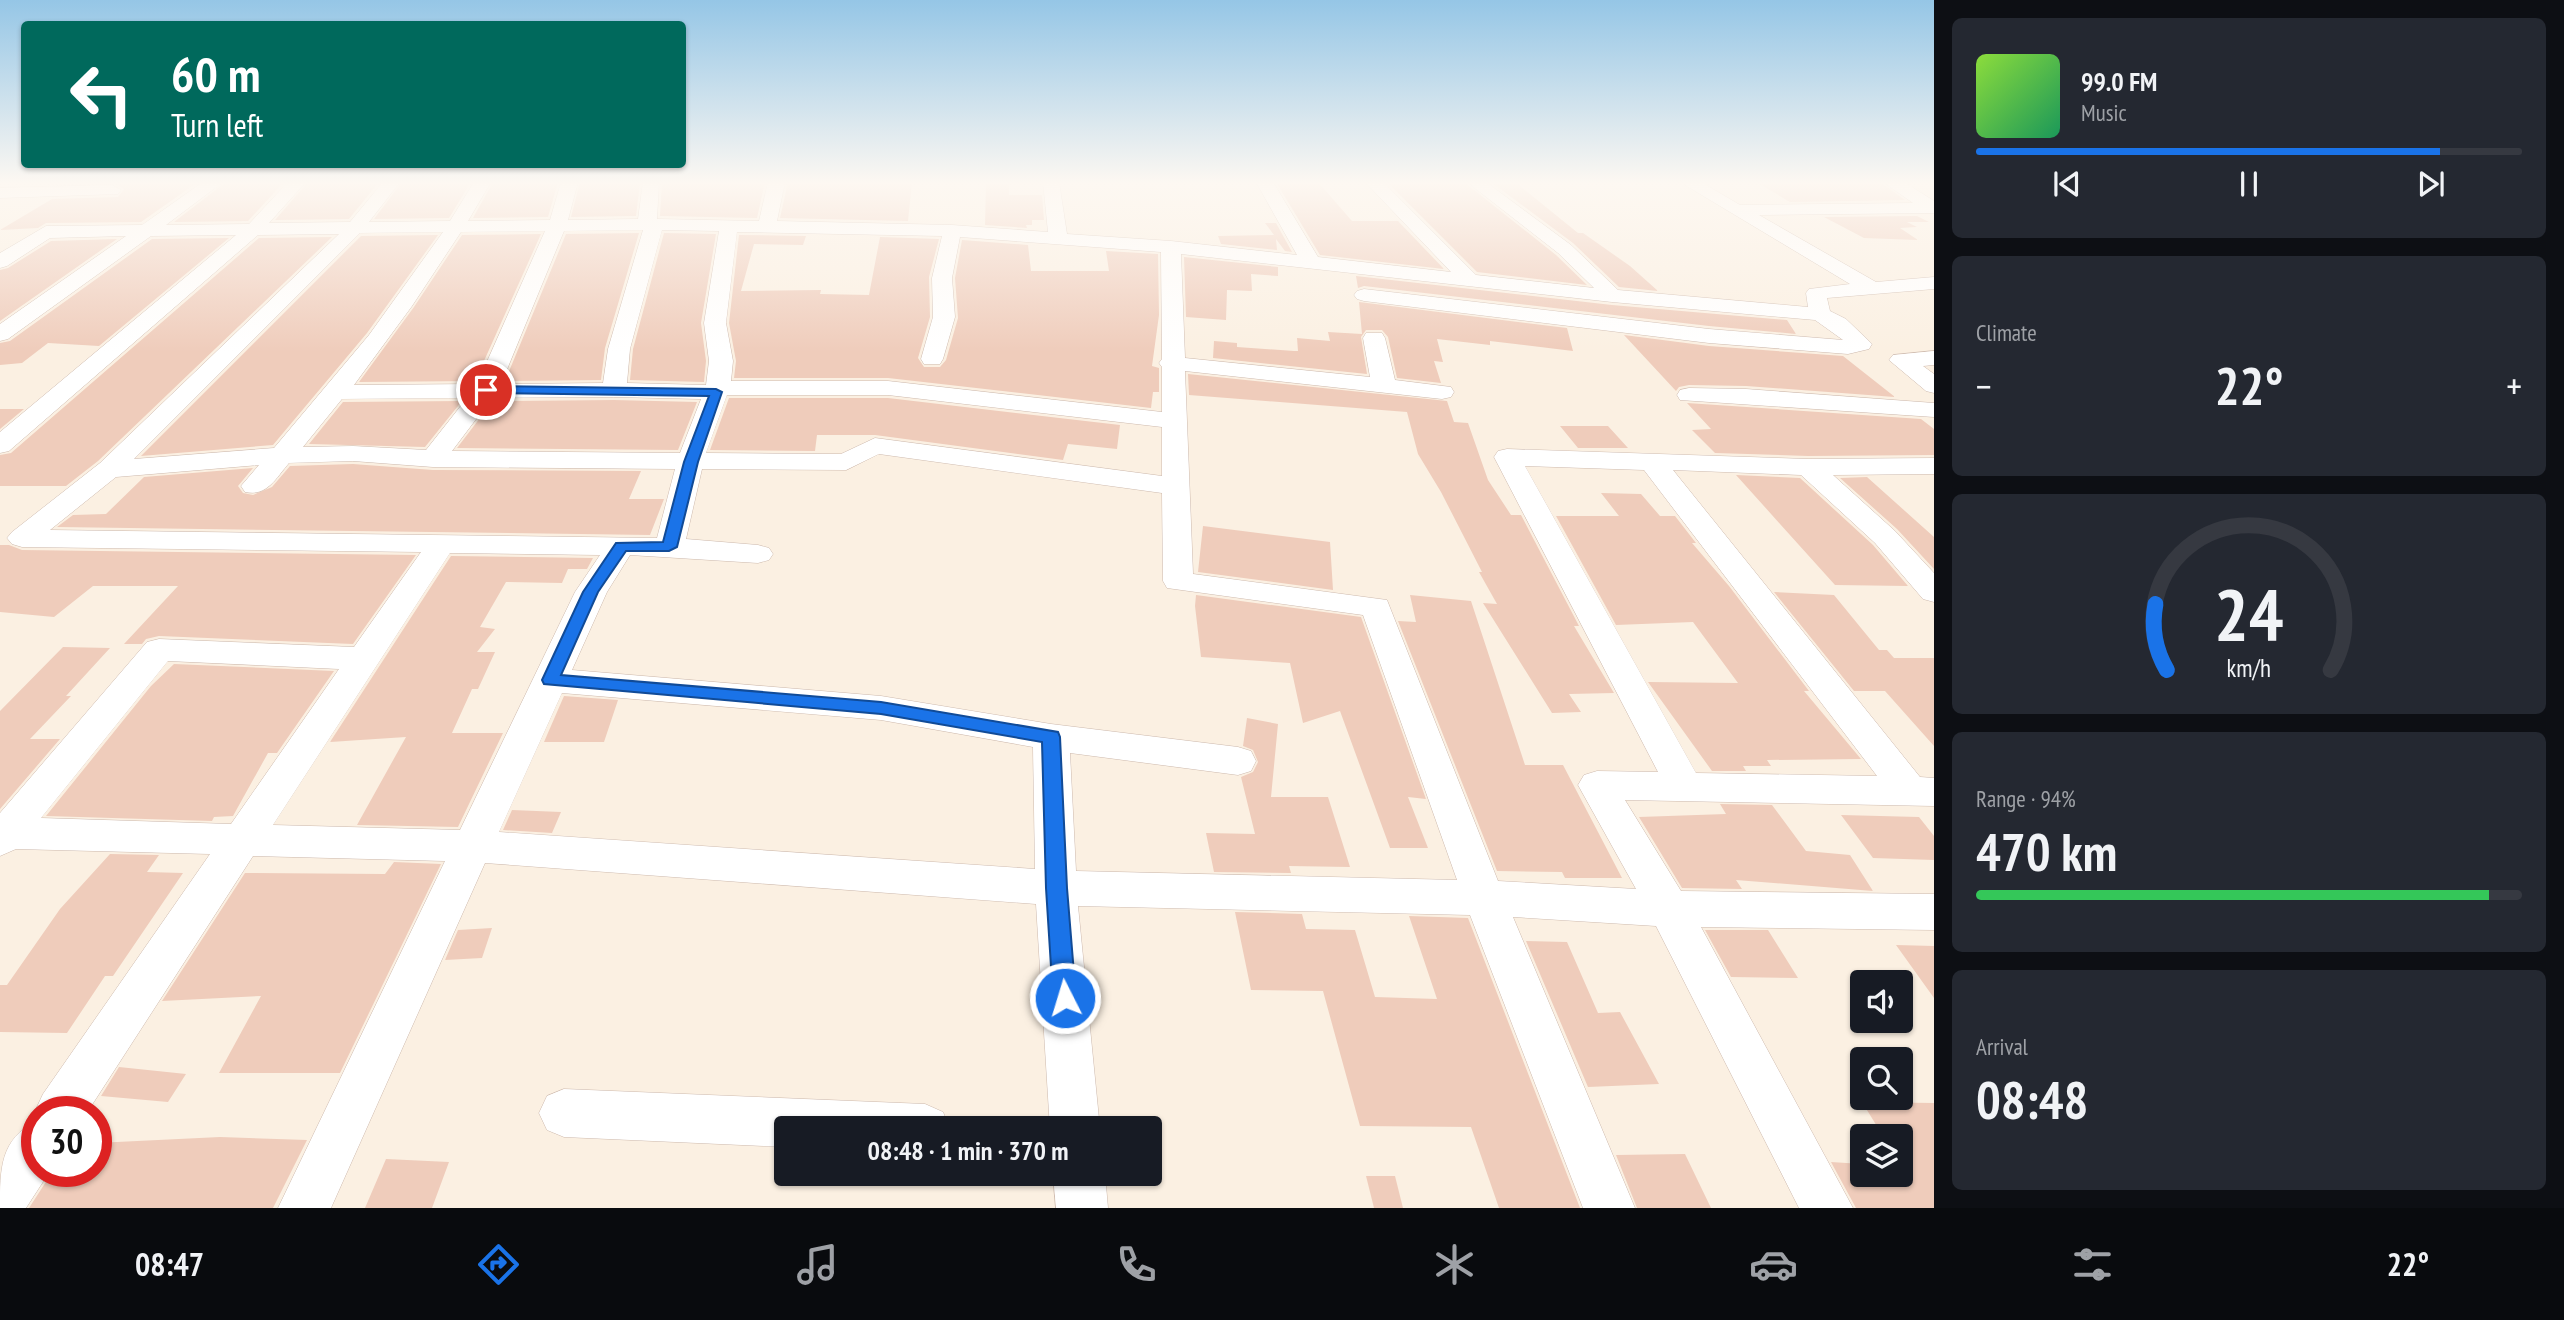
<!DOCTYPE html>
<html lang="en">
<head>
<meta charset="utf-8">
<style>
	:root { --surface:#171b24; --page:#242831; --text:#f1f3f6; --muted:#9ea1a6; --line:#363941; --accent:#1a73e8 }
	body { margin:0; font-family:"PT Sans Narrow",sans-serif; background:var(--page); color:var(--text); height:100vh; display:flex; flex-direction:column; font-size:26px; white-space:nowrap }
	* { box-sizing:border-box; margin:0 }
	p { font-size:23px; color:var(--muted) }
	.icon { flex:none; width:38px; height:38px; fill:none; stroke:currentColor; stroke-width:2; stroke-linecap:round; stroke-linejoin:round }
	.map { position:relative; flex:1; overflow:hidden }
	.drawer { display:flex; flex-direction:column; gap:18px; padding:18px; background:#0d0f14; width:630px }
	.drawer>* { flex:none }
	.hud { position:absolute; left:21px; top:21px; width:665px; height:147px; border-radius:7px; box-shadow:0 2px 5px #0004; background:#00695c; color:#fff; overflow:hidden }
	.controls { position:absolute; left:1850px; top:970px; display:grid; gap:14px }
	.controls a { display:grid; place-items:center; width:63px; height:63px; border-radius:7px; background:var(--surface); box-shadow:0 2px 5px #0004; font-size:35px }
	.speed { position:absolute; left:21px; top:1096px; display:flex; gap:14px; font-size:35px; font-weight:700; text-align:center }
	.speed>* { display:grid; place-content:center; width:91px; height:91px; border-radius:50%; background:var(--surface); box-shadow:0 2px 5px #0004; line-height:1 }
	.speed .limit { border:10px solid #d22; background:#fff; color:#111 }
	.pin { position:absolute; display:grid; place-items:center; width:60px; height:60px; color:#fff; margin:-30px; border:4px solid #fff; border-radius:50%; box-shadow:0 2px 7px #0007 }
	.me { position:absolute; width:77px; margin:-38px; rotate:355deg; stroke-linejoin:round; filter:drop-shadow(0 0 5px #0008) }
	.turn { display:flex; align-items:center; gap:24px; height:147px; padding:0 35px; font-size:32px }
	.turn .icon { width:91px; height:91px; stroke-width:2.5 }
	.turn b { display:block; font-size:49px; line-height:60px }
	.big { font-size:52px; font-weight:800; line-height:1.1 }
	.drawer .card { flex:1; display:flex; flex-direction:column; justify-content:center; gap:10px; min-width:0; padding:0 24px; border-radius:10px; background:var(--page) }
	.drawer .dial { align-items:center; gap:0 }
	.dial svg { height:182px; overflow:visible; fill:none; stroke:var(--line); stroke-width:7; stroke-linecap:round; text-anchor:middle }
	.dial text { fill:var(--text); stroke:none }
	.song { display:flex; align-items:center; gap:21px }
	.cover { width:84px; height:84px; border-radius:10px; background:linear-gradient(135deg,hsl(90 70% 55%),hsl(150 70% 35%)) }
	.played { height:7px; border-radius:4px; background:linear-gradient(90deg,var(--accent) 85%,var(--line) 85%) }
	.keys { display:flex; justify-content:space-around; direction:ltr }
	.heat { display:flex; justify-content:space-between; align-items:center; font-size:38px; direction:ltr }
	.charge { height:10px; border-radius:5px; background:linear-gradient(90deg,#34c759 94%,var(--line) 0) }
	.trip { position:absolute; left:774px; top:1116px; width:388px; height:70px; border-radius:7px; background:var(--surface); box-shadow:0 2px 5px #0004; font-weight:800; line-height:70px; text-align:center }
	.menu { display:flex; height:112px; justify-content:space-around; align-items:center; background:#090b0e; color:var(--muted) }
	.menu .icon { width:49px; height:49px }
	.menu .current { color:var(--accent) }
	.menu b { font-size:32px; color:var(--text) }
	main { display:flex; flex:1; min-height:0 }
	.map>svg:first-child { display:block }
	.building { fill:#efccbb }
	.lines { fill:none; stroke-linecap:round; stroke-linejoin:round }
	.street-casing { stroke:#cdb9ad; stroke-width:1 }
	.street { fill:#fff; fill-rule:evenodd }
	.route { fill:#1a73e8; stroke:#114b97; stroke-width:2 }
</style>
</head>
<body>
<main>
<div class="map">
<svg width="1934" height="1208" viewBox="0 0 1934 1208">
	<rect width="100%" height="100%" fill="#fbf0e2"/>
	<path class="building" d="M 112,182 L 198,182 L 141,222 L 46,223 L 38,228 L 0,230 L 52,199 L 118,197 L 124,189 Z
		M 226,182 L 284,182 L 248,221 L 174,222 Z
		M 308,182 L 379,182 L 349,219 L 275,220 Z
		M 402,182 L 471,182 L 449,218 L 374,219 Z
		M 493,182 L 558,182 L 548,217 L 473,218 Z
		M 580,182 L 640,183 L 636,216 L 571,217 Z
		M 689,182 L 765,182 L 757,218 L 660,216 L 662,183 Z
		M 788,182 L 912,182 L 908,221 L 780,218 Z
		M 1276,182 L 1318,182 L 1352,221 L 1398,221 L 1444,269 L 1320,255 Z
		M 1387,182 L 1464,182 L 1556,255 L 1587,285 L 1477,272 Z
		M 1491,182 L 1515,182 L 1578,233 L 1583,233 L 1630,266 L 1658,291 L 1619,287 L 1573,243 Z
		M 1756,182 L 1880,182 L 1905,200 L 1790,202 Z
		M 986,184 L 1009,184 L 1009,195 L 1042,195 L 1044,220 L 1032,220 L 1032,225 L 1026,225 L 1027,228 L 985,225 Z
		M 1917,216 L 1929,222 L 1907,222 L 1917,227 L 1900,228 L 1918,240 L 1864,238 L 1824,217 Z
		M 1265,223 L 1276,223 L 1292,252 L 1285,251 L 1276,239 L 1277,250 L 1221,244 L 1218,236 L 1274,235 Z
		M 639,233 L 605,348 L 601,380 L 505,381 L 566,234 Z
		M 664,233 L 716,234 L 701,323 L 706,361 L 704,382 L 630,380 L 633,349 Z
		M 541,234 L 475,381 L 359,382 L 414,307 L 462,235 Z
		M 438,235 L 367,333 L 273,445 L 141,456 L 361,236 Z
		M 739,235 L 806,236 L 803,245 L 754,244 L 741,291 L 821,290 L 820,294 L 869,295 L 880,237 L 939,239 L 929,277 L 930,317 L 918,358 L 924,367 L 940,367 L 946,360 L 958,318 L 955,278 L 962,240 L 1028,245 L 1031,271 L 1109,271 L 1106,251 L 1158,254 L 1159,315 L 1152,366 L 1159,368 L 1159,392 L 1153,392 L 1151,408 L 888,378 L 734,378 L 736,361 L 729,323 Z
		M 332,237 L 98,461 L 66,486 L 0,486 L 0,455 L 11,453 L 259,238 Z
		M 229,238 L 99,346 L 48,343 L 22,363 L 0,365 L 0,343 L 10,341 L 152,239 Z
		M 117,239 L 0,321 L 0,270 L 8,268 L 51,241 Z
		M 1184,257 L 1278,267 L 1278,276 L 1251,274 L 1252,291 L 1227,290 L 1226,320 L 1186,317 Z
		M 1356,276 L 1612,305 L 1787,320 L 1796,334 L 1709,326 L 1364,286 L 1358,288 Z
		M 1359,302 L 1567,328 L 1573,351 L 1490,341 L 1490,345 L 1437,339 L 1443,362 L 1434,361 L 1441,383 L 1397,378 L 1388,337 L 1382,330 L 1366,330 L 1361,337 L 1367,374 L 1213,358 L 1214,341 L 1237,343 L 1237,347 L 1294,351 L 1298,351 L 1297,338 L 1330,341 L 1328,332 L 1362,334 Z
		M 1624,335 L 1709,346 L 1843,356 L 1895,397 L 1746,386 L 1689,385 L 1679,387 L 1676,391 Z
		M 1188,374 L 1447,401 L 1454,422 L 1468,423 L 1488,480 L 1511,515 L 1521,515 L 1579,626 L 1574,626 L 1614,693 L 1569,694 L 1581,712 L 1552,713 L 1483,603 L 1497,604 L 1479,572 L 1482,572 L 1441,492 L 1418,454 L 1407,412 L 1189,395 Z
		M 729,398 L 888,398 L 1120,425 L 1117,449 L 1068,444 L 1063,460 L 875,435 L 817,435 L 815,451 L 710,450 Z
		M 614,400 L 697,402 L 678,450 L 457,448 L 493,401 Z
		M 462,401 L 425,447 L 309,444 L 343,402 Z
		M 1687,403 L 1921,419 L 1934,429 L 1934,455 L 1808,456 L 1715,453 L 1692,430 L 1711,429 Z
		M 0,409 L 24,409 L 0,429 Z
		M 1560,426 L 1608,426 L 1628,448 L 1578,448 Z
		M 353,464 L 433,470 L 641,471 L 629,499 L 664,499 L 650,535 L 57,527 L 73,515 L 106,514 L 144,477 L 253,468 L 238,486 L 243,493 L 253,495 L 272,487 L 290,466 Z
		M 1736,475 L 1800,478 L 1873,545 L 1908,586 L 1835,585 Z
		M 1867,477 L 1934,537 L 1934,569 L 1897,529 L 1840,478 Z
		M 1601,493 L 1641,494 L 1660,516 L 1675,516 L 1696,543 L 1692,543 L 1729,586 L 1809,691 L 1804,691 L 1861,759 L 1767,760 L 1771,766 L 1743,766 L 1746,771 L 1712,771 L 1648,682 L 1738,683 L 1693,622 L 1616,625 L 1556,516 L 1619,516 Z
		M 1203,526 L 1330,542 L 1333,590 L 1198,572 Z
		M 0,545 L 9,545 L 22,550 L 416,555 L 353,644 L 159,636 L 146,639 L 142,644 L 124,644 L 178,586 L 93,586 L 54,617 L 0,612 Z
		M 451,556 L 593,558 L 587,569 L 568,569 L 562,583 L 506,582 L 480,627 L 495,629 L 477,652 L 495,652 L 478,689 L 472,689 L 452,733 L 503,733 L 458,827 L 357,825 L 406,737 L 330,742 Z
		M 1774,592 L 1834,595 L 1879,650 L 1887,650 L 1894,658 L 1934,658 L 1934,746 L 1885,691 L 1854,691 Z
		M 1196,595 L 1361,617 L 1426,799 L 1408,797 L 1428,848 L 1390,848 L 1340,711 L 1303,723 L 1290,663 L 1201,657 L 1195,606 Z
		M 1410,595 L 1471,601 L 1525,765 L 1563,765 L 1622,878 L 1565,878 L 1562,872 L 1497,871 L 1398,621 L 1416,622 Z
		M 63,647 L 110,648 L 66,696 L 71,696 L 30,739 L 60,739 L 0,809 L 0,711 Z
		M 174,664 L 334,671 L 277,753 L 268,753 L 233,816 L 214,817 L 212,821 L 46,816 L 151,686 Z
		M 564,696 L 618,700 L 604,742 L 544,742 Z
		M 1247,718 L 1278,724 L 1271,797 L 1328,797 L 1350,867 L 1289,866 L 1291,873 L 1214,872 L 1206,833 L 1255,834 L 1241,777 L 1253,772 L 1258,762 L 1253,750 L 1243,746 Z
		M 1720,804 L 1772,805 L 1806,851 L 1850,855 L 1873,891 L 1736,880 L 1742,889 L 1682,888 L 1639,817 L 1726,814 Z
		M 512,810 L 561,812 L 552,833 L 503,830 Z
		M 1841,815 L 1919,817 L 1934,836 L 1934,860 L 1873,858 Z
		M 110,854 L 159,855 L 147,872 L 183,873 L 113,976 L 105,976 L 67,1033 L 0,1032 L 0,985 L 7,985 L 60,909 Z
		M 394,862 L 441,864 L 340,1073 L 219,1073 L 261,996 L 162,1001 L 245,873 L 385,874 Z
		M 1235,912 L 1302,914 L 1306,929 L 1355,930 L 1375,997 L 1437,999 L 1409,916 L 1468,918 L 1580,1208 L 1499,1208 L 1471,1127 L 1360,1126 L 1323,991 L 1251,990 Z
		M 492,928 L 482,958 L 445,960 L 458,930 Z
		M 1705,930 L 1768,930 L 1798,978 L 1731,977 Z
		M 1526,941 L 1567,942 L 1598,1013 L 1620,1012 L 1659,1084 L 1588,1087 Z
		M 1896,945 L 1934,946 L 1934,998 Z
		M 119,1067 L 186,1074 L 168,1102 L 101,1096 Z
		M 1862,1102 L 1934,1103 L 1934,1208 L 1856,1208 L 1831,1162 L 1862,1164 L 1862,1174 L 1900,1174 L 1903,1167 L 1900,1136 L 1883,1136 Z
		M 220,1137 L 307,1140 L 273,1208 L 29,1208 L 53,1171 L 96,1171 L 96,1143 Z
		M 1685,1154 L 1711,1208 L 1637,1208 L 1616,1155 Z
		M 386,1159 L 449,1162 L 432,1208 L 365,1208 Z
		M 1366,1176 L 1395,1176 L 1403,1208 L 1374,1208 Z"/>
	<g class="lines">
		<g class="street-casing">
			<path id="street" d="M 203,182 L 223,182 L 166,225 L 249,224 L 288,182 L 306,182 L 269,223 L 350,222 L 383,182 L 400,182 L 369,222 L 450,221 L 474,182 L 491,182 L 468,221 L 550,220 L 561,182 L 578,182 L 568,220 L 638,219 L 643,182 L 659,182 L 657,219 L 759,221 L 768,182 L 785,182 L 777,221 L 952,225 L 1048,232 L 1043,182 L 1059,182 L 1067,234 L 1171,241 L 1297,255 L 1256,182 L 1273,182 L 1318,257 L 1451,272 L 1365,182 L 1383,182 L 1476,275 L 1594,288 L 1558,253 L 1467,182 L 1486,182 L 1571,245 L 1618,290 L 1808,307 L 1806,293 L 1809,289 L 1850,284 L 1680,182 L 1701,182 L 1740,205 L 1913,203 L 1883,182 L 1904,182 L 1934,201 L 1934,213 L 1759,215 L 1876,282 L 1934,277 L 1934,289 L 1827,298 L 1830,311 L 1846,319 L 1872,344 L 1869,349 L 1848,354 L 1709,343 L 1364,301 L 1357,299 L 1354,295 L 1357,291 L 1364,289 L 1709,329 L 1843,340 L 1815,320 L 1612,302 L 1181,254 L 1185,358 L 1370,377 L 1363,338 L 1366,333 L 1382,333 L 1385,338 L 1395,380 L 1451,387 L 1454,392 L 1451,397 L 1442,399 L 1185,371 L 1193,574 L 1387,600 L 1498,881 L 1636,889 L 1578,785 L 1584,775 L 1597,771 L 1658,772 L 1494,457 L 1498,451 L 1507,449 L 1808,459 L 1934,458 L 1934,474 L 1833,475 L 1895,531 L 1934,573 L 1934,602 L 1923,599 L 1875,543 L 1801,475 L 1673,470 L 1920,777 L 1934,778 L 1934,806 L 1625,800 L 1681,891 L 1934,894 L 1934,930 L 1701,927 L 1853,1208 L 1799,1208 L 1656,926 L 1513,917 L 1635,1208 L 1583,1208 L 1470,915 L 1078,906 L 1100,1129 L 1050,1129 L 1036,904 L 485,863 L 331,1208 L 278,1208 L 445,861 L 253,856 L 88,1111 L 37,1111 L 37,1114 L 35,1111 L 43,1094 L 210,854 L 16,849 L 0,856 L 0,813 L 147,642 L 159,639 L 354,647 L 421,552 L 22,547 L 12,544 L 7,538 L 12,532 L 100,463 L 339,234 L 258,235 L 9,451 L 0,453 L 0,432 L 236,235 L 151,236 L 8,339 L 0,341 L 0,324 L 126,236 L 50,238 L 7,266 L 0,268 L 0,253 L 46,226 L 142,225 ZM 643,230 L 608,349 L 603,383 L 501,384 L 564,231 ZM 662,230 L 719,231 L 704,323 L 709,361 L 706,385 L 627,383 L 630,349 ZM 545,231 L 477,384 L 354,385 L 412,306 L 461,232 ZM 443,232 L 369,335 L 274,448 L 134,459 L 360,233 ZM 737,232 L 942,236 L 932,278 L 933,317 L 921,359 L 924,364 L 940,364 L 943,359 L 955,317 L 952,278 L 960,237 L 1161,252 L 1162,359 L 1159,363 L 1162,367 L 1162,412 L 888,381 L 731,381 L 733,361 L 726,323 ZM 727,395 L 888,395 L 1162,427 L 1162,476 L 875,438 L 841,454 L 706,453 ZM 614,397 L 701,399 L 680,453 L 452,451 L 492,398 ZM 467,398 L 426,450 L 353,446 L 303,447 L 342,399 ZM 879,454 L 1162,493 L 1163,581 L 1167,588 L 1363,615 L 1457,880 L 1076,871 L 1070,753 L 1238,775 L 1251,771 L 1256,761 L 1251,751 L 1238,747 L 1051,724 L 881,696 L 572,670 L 607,592 L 630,555 L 758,563 L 769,560 L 773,554 L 769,548 L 758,545 L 686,539 L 702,469 L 846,470 ZM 353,461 L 433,467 L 675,469 L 657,538 L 50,530 L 116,477 L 259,465 L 241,486 L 245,492 C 267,497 276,478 289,463 ZM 1525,466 L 1644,470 L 1877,776 L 1696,773 ZM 450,553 L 600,555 L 575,592 L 460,830 L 273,825 ZM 168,661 L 339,669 L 231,824 L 41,818 ZM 562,693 L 881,720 L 1033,747 L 1035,869 L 499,832 Z
				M 112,185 L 121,190 L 118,194 L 0,198 L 0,188 Z
				M 1934,351 L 1934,365 L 1923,366 L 1934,374 L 1934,393 L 1926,391 L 1889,360 L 1893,355 Z
				M 1689,388 L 1746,389 L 1934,403 L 1934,417 L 1680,400 L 1677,395 L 1680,390 Z
				M 564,1089 L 925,1104 L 943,1112 L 950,1129 L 786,1129 L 786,1147 L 564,1137 L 547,1130 L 539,1113 L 547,1096 Z
				M 37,1121 L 37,1171 L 50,1171 L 26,1208 L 0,1208 C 0,1168 0,1139 37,1121 Z
				M 1053,1174 L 1105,1174 L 1108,1208 L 1056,1208 Z"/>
		</g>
		<use href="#street" class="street"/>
	</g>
	<linearGradient id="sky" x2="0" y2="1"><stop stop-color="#95c6e6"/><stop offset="0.52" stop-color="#fdf8f2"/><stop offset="1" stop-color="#fdf8f2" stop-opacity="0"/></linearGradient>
	<rect width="1934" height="352" fill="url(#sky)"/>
	<path class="route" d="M 486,386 L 716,389 L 722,392 L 698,462 L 677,547 L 669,551 L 626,551 L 598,592 L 561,675 L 881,702 L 1058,732 L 1060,737 L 1067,888 L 1076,998 L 1073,1005 L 1065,1008 L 1057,1005 L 1053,998 L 1046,888 L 1042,742 L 881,714 L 544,684 L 542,680 L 583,592 L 616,543 L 663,542 L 684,462 L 709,396 L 482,393 L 482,387 Z"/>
</svg>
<div class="controls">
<a><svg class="icon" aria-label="sound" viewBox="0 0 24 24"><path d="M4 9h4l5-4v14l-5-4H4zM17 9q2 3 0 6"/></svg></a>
<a><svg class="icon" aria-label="search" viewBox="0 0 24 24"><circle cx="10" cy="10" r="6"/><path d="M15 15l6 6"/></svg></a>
<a><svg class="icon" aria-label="layers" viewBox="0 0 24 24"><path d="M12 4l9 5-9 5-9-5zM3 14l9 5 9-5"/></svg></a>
</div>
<div class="speed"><div class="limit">30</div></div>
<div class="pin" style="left:486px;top:390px;background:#d93025"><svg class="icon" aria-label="arrive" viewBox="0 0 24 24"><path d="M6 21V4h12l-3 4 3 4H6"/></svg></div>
<svg class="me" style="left:1065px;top:998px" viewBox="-20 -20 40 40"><circle r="17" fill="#1a73e8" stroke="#fff" stroke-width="3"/><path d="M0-11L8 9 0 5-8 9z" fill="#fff"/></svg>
<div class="trip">08:48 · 1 min · 370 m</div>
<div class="hud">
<div class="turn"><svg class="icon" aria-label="left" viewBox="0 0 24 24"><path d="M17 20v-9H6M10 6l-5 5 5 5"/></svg><div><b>60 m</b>Turn left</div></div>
</div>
</div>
<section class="drawer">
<div class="card">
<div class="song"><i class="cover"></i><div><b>99.0 FM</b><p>Music</p></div></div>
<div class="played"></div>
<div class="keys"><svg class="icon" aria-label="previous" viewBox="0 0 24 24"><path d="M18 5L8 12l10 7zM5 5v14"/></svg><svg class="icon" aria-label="pause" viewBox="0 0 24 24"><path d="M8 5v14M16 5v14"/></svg><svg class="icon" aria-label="next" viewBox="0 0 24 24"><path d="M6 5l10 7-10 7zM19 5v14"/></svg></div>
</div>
<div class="card"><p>Climate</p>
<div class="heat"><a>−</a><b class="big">22°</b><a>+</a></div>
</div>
<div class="card dial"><svg viewBox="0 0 100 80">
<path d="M14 69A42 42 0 1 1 86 69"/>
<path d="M14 69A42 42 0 0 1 9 40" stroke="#1a73e8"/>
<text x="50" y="56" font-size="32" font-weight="700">24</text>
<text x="50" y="72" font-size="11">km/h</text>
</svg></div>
<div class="card"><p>Range · 94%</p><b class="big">470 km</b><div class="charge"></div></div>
<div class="card"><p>Arrival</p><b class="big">08:48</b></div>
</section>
</main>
<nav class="menu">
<b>08:47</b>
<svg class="icon current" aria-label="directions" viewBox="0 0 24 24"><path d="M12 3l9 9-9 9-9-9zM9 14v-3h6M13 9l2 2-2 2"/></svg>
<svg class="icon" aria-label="music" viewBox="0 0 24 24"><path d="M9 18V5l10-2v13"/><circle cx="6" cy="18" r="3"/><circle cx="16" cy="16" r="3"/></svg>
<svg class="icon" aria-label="phone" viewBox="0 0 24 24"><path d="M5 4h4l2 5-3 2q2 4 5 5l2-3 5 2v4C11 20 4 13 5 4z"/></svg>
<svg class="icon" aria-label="climate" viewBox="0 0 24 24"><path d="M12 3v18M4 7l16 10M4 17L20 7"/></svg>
<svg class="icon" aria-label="car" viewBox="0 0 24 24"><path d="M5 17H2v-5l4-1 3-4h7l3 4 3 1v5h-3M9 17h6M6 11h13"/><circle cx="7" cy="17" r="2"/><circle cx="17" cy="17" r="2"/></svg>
<svg class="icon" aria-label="filters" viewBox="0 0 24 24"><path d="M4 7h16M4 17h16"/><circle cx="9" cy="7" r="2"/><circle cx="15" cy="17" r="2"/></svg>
<b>22°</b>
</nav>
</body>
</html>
